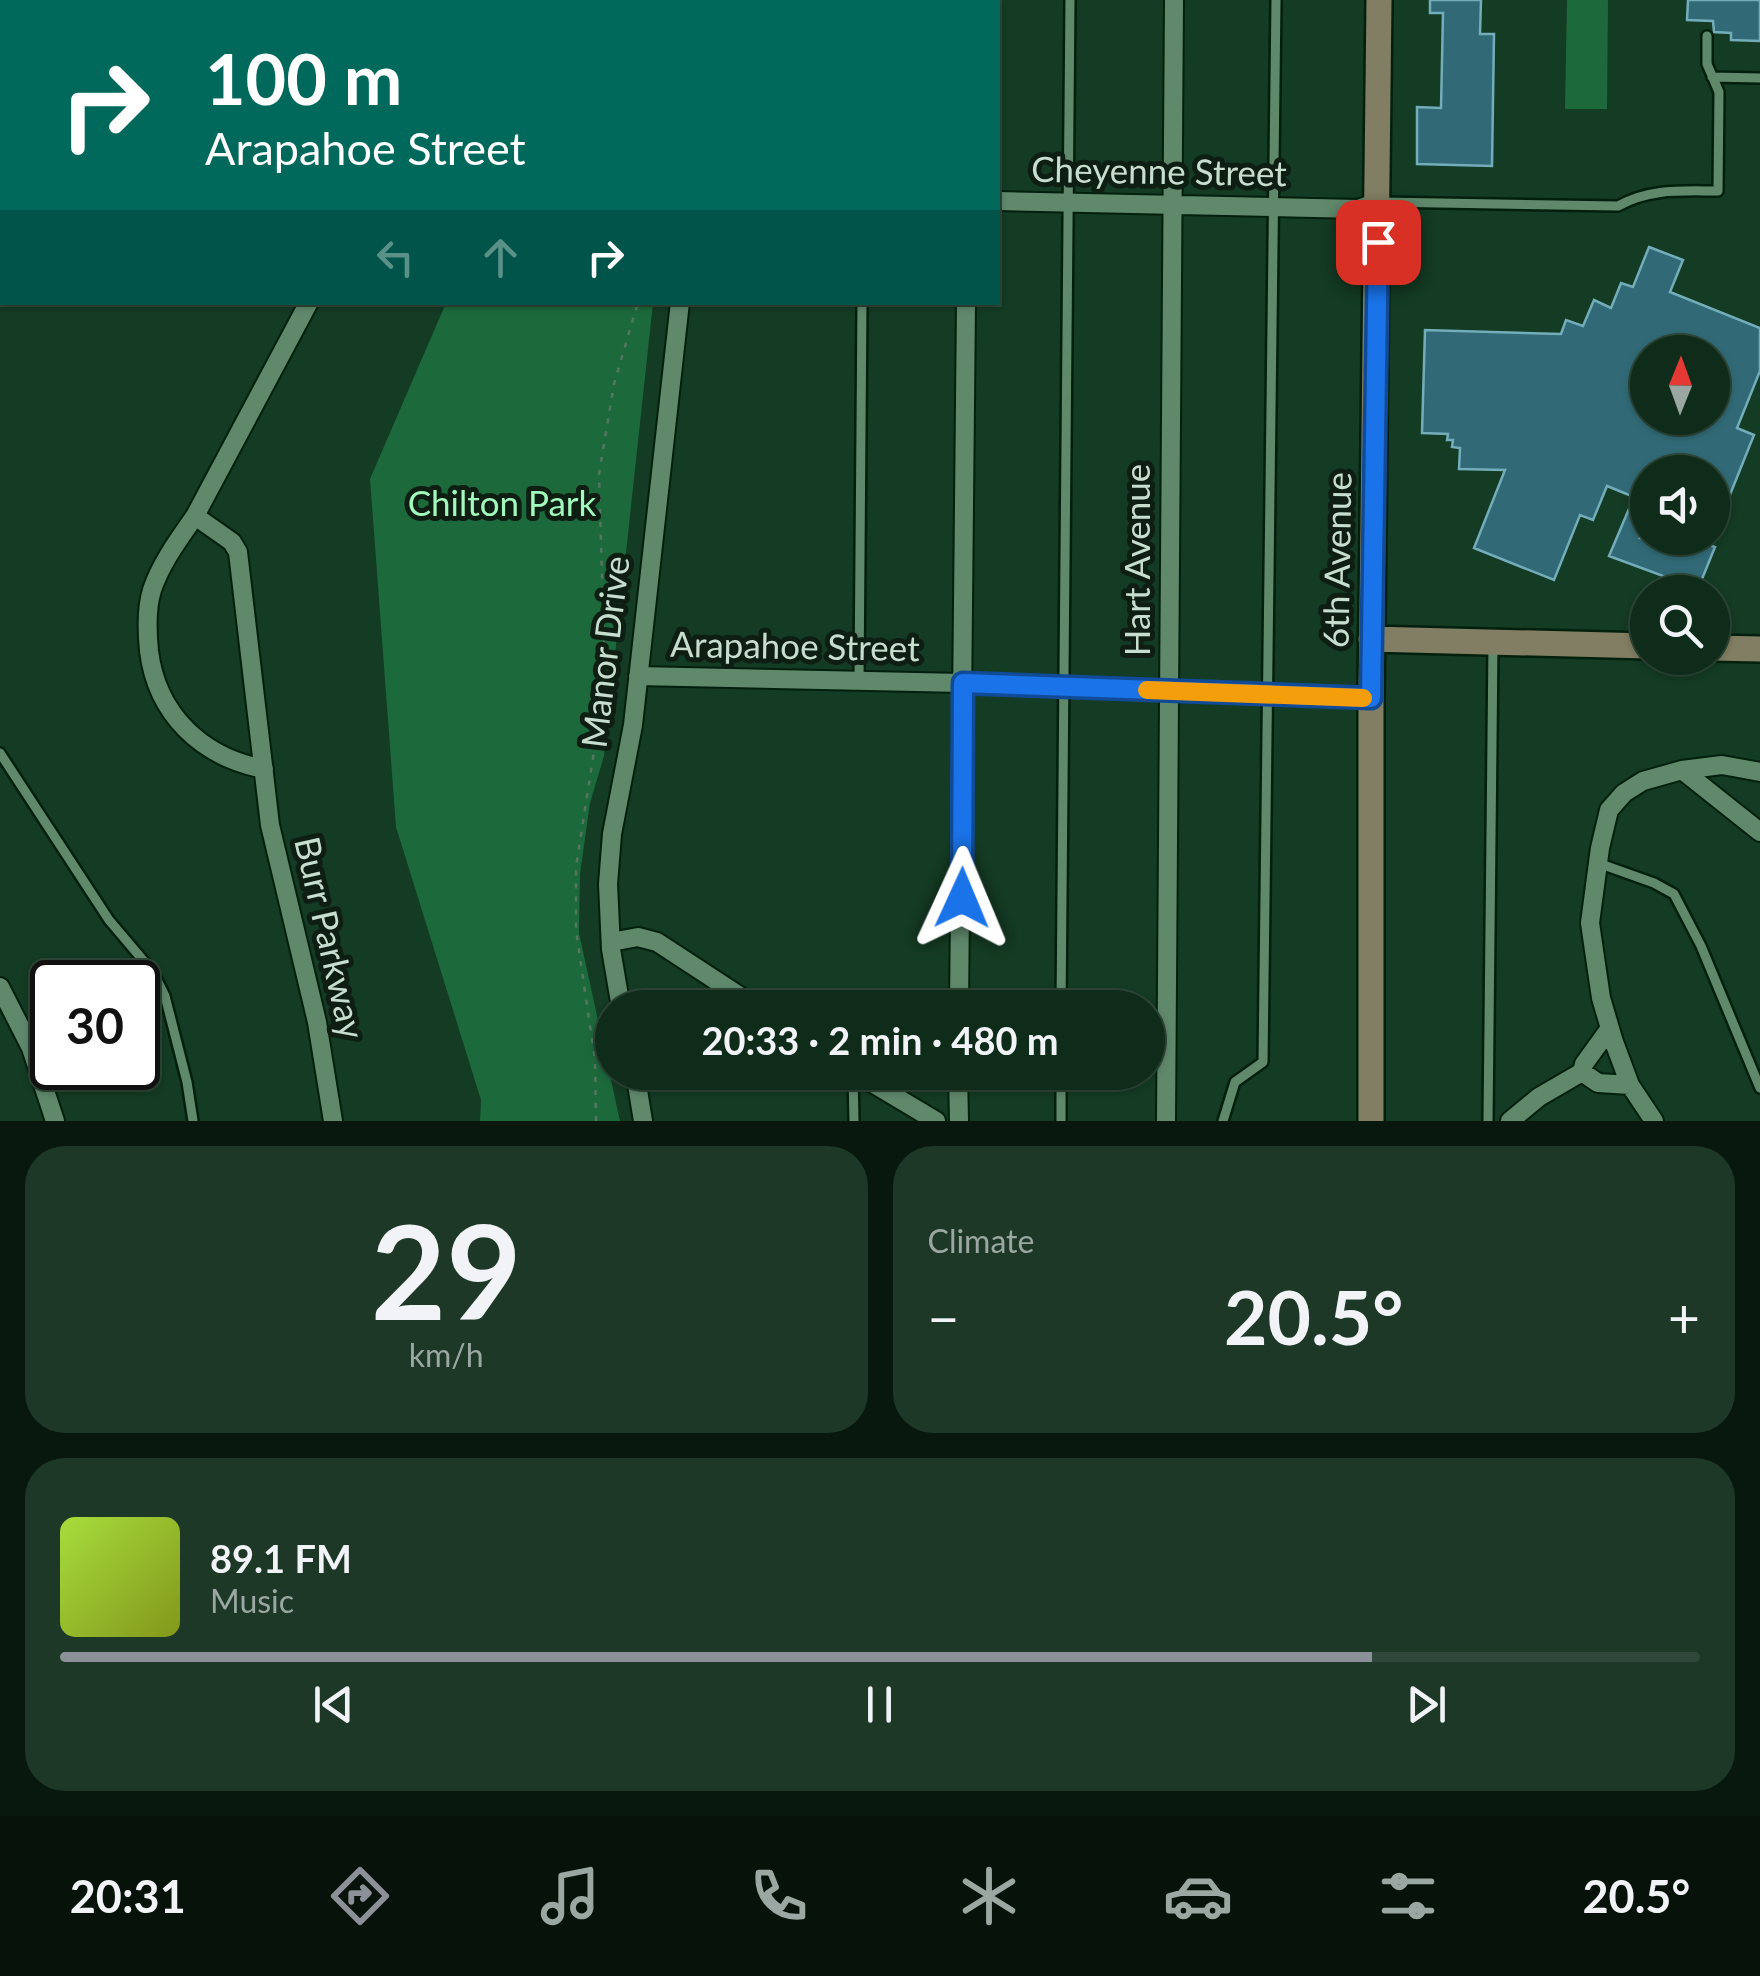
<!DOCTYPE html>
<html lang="en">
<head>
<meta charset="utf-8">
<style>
	:root { --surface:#0f2c1a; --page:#1d3827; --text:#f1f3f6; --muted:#9ba7a2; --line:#2f4839; --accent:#8c9099 }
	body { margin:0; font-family:Lato,sans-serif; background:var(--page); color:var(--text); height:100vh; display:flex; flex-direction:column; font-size:38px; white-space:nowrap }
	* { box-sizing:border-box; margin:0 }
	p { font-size:32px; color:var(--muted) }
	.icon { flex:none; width:55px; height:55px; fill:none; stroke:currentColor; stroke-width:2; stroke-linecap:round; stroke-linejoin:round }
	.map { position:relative; height:1121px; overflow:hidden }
	.side { display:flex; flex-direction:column; gap:25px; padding:25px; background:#08180e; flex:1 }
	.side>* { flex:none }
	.top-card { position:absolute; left:0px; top:0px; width:1000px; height:305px; box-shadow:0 2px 8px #0004,0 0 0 2px var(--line); background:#00695c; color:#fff; overflow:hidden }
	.needle { width:65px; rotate:1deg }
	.fabs { position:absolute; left:1630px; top:335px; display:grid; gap:20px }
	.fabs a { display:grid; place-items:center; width:100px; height:100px; border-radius:50%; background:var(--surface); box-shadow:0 2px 8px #0004,0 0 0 2px var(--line); font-size:50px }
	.speed { position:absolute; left:30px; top:960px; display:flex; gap:20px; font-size:50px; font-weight:700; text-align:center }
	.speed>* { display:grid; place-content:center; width:130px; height:130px; border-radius:50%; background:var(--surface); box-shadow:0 2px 8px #0004,0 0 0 2px var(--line); line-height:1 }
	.speed .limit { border:5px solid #111; border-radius:15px; background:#fff; color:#111 }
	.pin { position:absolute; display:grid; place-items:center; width:85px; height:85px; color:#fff; margin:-42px; border-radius:20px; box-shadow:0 5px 15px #0006 }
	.me { position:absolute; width:110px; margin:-55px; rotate:1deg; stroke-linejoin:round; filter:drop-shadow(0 0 8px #0008) }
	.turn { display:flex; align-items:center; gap:35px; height:210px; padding:0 40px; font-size:45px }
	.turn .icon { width:130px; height:130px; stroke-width:2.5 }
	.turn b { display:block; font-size:70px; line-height:85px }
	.lanes { display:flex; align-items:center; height:95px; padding:0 40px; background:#0003; justify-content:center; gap:50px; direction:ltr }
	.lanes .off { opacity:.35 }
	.big { font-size:75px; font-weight:700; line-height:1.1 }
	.side .card { flex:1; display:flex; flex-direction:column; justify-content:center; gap:15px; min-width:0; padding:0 35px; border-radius:40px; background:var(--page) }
	.side .dial { align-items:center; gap:0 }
	.dial b { font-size:130px; line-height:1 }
	.song { display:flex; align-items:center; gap:30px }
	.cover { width:120px; height:120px; border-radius:15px; background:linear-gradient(135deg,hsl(80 70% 55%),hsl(70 70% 35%)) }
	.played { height:10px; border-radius:5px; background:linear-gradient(90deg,var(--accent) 80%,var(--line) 80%) }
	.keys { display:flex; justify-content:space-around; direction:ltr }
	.heat { display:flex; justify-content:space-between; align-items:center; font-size:55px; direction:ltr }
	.side .tiles { flex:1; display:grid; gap:25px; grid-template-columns:1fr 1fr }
	.card:last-child { grid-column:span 2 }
	.trip { position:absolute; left:595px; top:990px; width:570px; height:100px; border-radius:50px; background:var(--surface); box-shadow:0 2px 8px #0004,0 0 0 2px var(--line); font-weight:700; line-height:100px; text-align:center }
	.tabs { display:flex; height:160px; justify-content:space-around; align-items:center; background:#06120a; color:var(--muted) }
	.tabs .icon { width:70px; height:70px }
	.tabs .selected { color:var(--accent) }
	.tabs b { font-size:45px; color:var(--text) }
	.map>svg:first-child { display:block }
	.green { fill:#1c693c }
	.building { fill:#316a76; stroke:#74adba; stroke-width:2.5; fill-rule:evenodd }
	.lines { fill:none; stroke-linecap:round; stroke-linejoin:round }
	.lane-casing { stroke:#03200e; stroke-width:14 }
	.street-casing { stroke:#03200e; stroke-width:22 }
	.secondary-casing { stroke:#03200e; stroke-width:30 }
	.path { stroke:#567661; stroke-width:2.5; stroke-dasharray:5 8; stroke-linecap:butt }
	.lane { stroke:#60896c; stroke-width:9 }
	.street { stroke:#60896c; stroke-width:18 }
	.secondary { stroke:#827e63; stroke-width:25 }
	.route-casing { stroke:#114b97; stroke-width:25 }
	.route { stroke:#1a73e8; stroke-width:18 }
	.slow { stroke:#f59e0b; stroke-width:18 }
	.labels { text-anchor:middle; stroke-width:10; stroke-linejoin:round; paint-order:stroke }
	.street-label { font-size:35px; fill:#c7ddcd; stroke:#0e1e13 }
	.park-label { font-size:35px; fill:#a2f9bd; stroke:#0e1e13 }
</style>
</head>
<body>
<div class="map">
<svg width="1760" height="1121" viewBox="0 0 1760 1121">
	<rect width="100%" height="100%" fill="#143b23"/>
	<path class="green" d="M 1567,0 L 1608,0 L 1607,109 L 1565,109 Z
		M 446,303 L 653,303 L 604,756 L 590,803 L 580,874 L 579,933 L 620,1121 L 480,1121 L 481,1100 L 396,827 L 370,479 Z"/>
	<path class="building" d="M 1430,0 L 1481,0 L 1480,34 L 1494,34 L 1492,166 L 1417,164 L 1417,107 L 1441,108 L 1443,13 L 1430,13 Z
		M 1688,0 L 1760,0 L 1760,41 L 1731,40 L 1731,33 L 1714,32 L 1713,21 L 1687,20 Z
		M 1649,247 L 1683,260 L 1670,292 L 1760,328 L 1760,371 L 1737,428 L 1754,435 L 1713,537 L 1712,472 L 1648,472 L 1648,521 L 1640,538 L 1691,538 L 1715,547 L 1698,589 L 1609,556 L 1634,497 L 1607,486 L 1593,520 L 1580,515 L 1554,580 L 1474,548 L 1505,470 L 1459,469 L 1460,448 L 1452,447 L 1453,440 L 1447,440 L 1448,434 L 1422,433 L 1425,330 L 1561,334 L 1566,320 L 1583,326 L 1594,300 L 1611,308 L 1621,283 L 1633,287 ZM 1648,352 L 1712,352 L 1712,418 L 1648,418 Z"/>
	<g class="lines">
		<g class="lane-casing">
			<path id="lane" d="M 866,2 L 866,0
				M 1712,77 L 1760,78
				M 1381,202 L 1618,206 C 1650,188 1682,191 1718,191 L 1719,92 L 1707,64 L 1707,36
				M 859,680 L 862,302
				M 0,753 L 109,920 L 153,972 L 165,996 L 187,1082 L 193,1121
				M 1598,863 L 1654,883 L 1674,894 L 1701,946 L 1760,1088
				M 1061,1008 L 1070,0
				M 1061,1072 L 1061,1121
				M 853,1074 L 854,1121
				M 1223,1121 L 1235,1082 L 1263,1062 L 1276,0
				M 1488,1121 L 1493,645"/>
		</g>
		<g class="street-casing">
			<path id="street" d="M 123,0 L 133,2
				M 412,0 L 412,2
				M 689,0 L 689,2
				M 84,2 L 84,0
				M 969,2 L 969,0
				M 998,201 L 1358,209 L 1378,202
				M 0,213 L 2,214
				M 195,516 L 232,542 L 238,552 L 270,825 L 317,1022 L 333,1121
				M 638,676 L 963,683 L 1371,698
				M 264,769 C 202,757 157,715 149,651 C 147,631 146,609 152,590 C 161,563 179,539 195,516 L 309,302
				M 1682,770 L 1760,832
				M 611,942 L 638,937 L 657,942 L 758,1008
				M 0,987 L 31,1048 L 55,1121
				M 621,1008 L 611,949 L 608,884 L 612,834 L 633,725 L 680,302
				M 959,1008 L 966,302
				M 1610,1028 L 1584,1064 L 1582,1072 L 1598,1083 L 1630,1085
				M 635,1072 L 643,1121
				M 854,1072 L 936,1121
				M 958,1072 L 959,1121
				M 1166,1121 L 1174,0
				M 1510,1121 L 1539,1097 L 1582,1072
				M 1654,1121 L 1630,1085 L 1614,1042 L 1601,998 L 1590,923 L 1600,848 L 1609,810 L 1624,793 L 1643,781 L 1682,770 L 1722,765 L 1760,772"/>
		</g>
		<g class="secondary-casing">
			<path id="secondary" d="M 1371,639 L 1648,646
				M 1712,648 L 1760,649
				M 1371,1121 L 1371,698 L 1379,0"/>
		</g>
		<path class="path" d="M 660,0 L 660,2
			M 596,1121 L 595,1060 L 576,930 L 576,867 L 605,681 L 599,474 L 614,384 L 638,302"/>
		<use href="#lane" class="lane"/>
		<use href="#street" class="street"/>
		<use href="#secondary" class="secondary"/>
	</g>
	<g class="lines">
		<g class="route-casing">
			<path id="route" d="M 962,898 L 963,683 L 1371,698 L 1378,242"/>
		</g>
		<use href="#route" class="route"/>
		<path class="slow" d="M 1147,690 L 1363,698"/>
	</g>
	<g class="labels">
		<g class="street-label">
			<text transform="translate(1159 172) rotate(1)" y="12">Cheyenne Street</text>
			<text transform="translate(1138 560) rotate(-90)" y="12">Hart Avenue</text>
			<text transform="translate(1338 560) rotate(-89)" y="12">6th Avenue</text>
			<text transform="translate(795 647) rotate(1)" y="12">Arapahoe Street</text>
			<text transform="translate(606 652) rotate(-83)" y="12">Manor Drive</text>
			<text transform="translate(329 938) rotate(77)" y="12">Burr Parkway</text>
		</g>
		<g class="park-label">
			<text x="502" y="516">Chilton Park</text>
		</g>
	</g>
</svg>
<div class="fabs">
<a><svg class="needle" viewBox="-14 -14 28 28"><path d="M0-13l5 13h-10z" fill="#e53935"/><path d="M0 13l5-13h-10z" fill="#9ba7a2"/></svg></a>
<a><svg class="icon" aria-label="sound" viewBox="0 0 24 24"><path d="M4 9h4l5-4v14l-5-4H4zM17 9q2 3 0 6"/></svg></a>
<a><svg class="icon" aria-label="search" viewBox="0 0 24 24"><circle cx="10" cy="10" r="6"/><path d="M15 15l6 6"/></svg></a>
</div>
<div class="speed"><div class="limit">30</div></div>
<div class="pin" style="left:1378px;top:242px;background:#d93025"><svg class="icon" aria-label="arrive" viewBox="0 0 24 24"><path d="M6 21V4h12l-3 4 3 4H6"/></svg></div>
<svg class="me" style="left:962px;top:898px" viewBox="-20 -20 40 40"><path d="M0-17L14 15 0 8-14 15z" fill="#1a73e8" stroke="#fff" stroke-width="4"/></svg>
<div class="trip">20:33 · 2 min · 480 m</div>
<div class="top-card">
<div class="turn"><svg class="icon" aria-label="right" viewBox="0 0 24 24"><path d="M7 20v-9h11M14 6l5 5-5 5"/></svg><div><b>100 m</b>Arapahoe Street</div></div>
<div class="lanes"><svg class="icon off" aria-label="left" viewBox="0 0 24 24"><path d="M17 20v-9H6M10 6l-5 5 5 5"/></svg><svg class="icon off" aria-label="ahead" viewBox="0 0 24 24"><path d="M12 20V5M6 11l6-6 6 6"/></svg><svg class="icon" aria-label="right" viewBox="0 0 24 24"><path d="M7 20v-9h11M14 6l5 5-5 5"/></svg></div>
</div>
</div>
<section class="side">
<div class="tiles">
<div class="card dial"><b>29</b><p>km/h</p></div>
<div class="card"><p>Climate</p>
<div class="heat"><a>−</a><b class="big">20.5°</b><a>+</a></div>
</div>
<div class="card">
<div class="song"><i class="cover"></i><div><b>89.1 FM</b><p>Music</p></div></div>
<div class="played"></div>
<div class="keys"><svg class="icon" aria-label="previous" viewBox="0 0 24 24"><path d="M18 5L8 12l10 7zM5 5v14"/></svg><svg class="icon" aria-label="pause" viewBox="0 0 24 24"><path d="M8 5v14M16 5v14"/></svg><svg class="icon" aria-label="next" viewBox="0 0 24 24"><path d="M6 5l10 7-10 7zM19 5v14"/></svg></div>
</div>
</div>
</section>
<nav class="tabs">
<b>20:31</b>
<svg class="icon selected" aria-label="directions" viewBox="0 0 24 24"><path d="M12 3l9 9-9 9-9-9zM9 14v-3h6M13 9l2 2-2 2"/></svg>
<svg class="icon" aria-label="music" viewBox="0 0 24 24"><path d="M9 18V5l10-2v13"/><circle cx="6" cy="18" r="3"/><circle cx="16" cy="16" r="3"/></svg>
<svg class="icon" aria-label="phone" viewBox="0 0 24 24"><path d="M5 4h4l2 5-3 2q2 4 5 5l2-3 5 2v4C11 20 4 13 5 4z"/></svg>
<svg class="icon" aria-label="climate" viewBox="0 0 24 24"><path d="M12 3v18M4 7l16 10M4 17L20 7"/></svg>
<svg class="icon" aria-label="car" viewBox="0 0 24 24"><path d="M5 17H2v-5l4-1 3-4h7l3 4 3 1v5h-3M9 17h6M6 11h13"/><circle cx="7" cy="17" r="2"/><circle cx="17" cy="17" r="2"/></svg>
<svg class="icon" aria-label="filters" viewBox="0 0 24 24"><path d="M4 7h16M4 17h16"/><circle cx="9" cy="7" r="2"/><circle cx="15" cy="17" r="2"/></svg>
<b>20.5°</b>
</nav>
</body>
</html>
